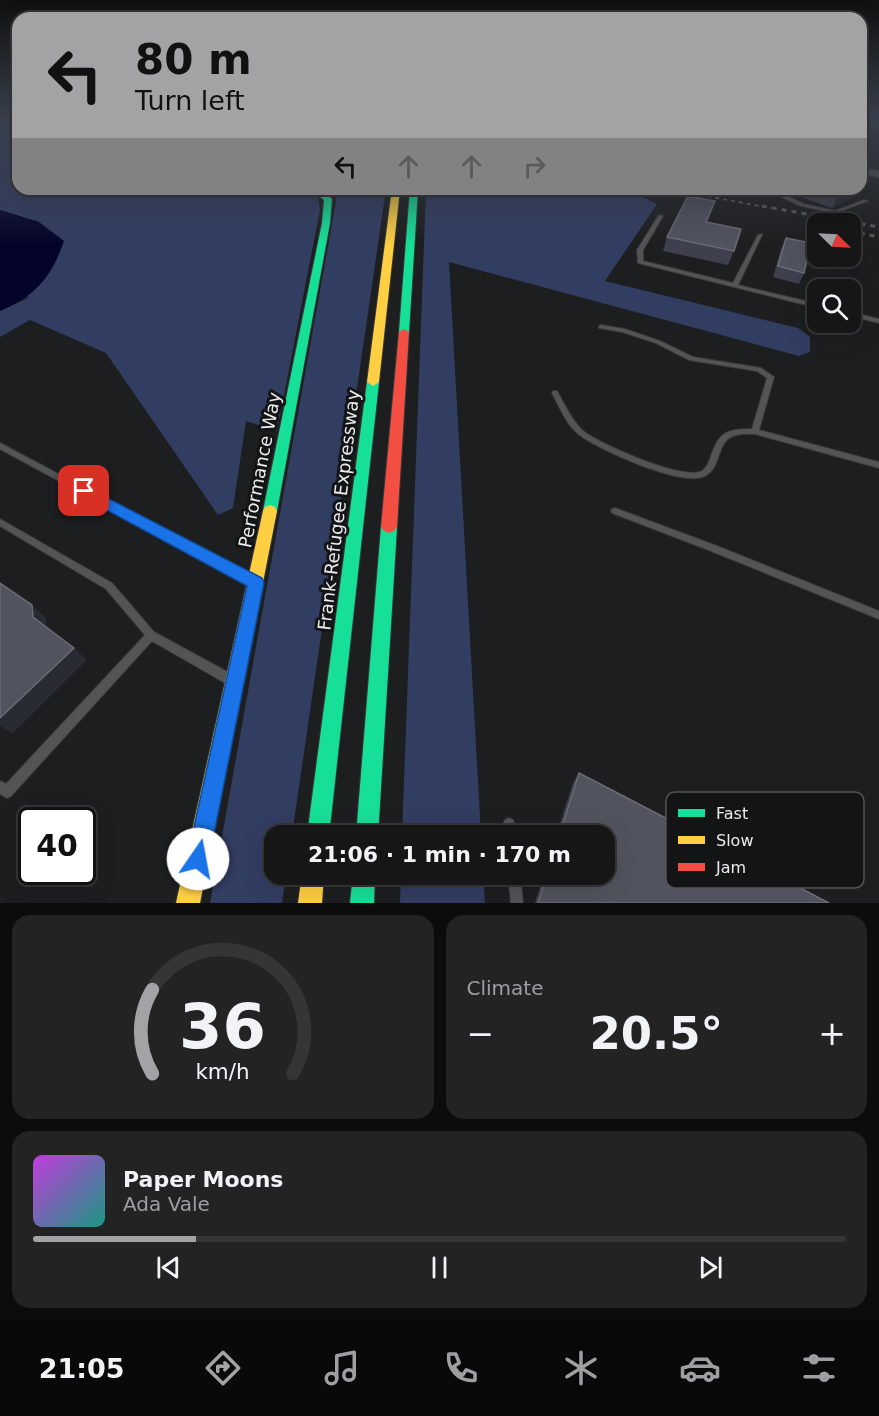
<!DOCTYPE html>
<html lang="en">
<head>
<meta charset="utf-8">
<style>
	:root { --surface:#161617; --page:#232324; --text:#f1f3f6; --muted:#9e9fa1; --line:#353536; --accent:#a3a3a5 }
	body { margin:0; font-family:"DejaVu Sans",sans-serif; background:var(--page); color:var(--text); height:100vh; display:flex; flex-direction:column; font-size:22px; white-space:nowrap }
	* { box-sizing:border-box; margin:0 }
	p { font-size:20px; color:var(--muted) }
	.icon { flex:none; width:33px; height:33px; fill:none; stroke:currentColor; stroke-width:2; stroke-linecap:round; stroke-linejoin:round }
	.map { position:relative; height:903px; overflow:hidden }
	.sheet { display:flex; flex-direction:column; gap:12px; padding:12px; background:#0c0c0d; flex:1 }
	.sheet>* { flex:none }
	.guide { position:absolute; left:12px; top:12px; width:855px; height:183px; border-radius:18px; box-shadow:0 6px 24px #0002,0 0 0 2px var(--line); background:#a3a3a5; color:#111; overflow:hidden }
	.needle { width:39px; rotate:114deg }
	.tools { position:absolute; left:807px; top:213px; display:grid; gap:12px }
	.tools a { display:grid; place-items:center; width:54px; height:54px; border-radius:12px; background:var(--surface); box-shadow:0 6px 24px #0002,0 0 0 2px var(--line); font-size:30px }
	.speed { position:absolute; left:18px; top:807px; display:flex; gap:12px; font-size:30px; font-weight:700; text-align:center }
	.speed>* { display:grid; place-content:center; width:78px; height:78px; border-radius:50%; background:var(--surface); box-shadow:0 6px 24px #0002,0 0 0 2px var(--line); line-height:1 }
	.speed .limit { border:3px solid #111; border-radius:9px; background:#fff; color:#111 }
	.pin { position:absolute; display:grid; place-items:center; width:51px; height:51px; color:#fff; margin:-26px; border-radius:12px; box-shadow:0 3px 9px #0006 }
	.me { position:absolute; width:66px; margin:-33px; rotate:12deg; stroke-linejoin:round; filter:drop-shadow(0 0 4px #0008) }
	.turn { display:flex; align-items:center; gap:21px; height:126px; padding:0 24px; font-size:27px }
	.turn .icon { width:78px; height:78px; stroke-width:2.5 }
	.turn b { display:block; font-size:42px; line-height:51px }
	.lanes { display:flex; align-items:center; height:57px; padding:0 24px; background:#0003; justify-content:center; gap:30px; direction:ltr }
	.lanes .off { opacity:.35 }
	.big { font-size:45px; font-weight:700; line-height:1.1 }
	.sheet .card { flex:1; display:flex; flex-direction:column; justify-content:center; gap:9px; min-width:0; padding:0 21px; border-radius:18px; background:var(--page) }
	.sheet .dial { align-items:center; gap:0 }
	.dial svg { height:156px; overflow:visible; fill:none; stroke:var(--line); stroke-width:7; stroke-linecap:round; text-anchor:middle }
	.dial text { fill:var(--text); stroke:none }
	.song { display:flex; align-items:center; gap:18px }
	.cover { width:72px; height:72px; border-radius:9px; background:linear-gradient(135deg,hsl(290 70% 55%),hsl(170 70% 35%)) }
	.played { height:6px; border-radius:3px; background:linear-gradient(90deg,var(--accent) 20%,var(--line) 20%) }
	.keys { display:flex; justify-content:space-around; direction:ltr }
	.heat { display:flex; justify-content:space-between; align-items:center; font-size:33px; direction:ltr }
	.sheet .tiles { flex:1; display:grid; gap:12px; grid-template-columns:1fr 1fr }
	.card:last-child { grid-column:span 2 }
	.trip { position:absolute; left:264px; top:825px; width:351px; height:60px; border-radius:18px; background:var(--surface); box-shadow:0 6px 24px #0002,0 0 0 2px var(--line); font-weight:700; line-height:60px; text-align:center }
	.tab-bar { display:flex; height:96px; justify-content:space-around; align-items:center; background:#090909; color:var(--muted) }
	.tab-bar .icon { width:42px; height:42px }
	.tab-bar .on { color:var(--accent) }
	.tab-bar b { font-size:27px; color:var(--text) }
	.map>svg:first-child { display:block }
	.green { fill:#323d62 }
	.water { fill:#040329 }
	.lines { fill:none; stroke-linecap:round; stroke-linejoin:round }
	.lane-casing { stroke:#383939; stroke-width:2 }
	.street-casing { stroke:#383939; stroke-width:3 }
	.fast-casing { stroke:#383939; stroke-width:2 }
	.slow-casing { stroke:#383939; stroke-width:2 }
	.jam-casing { stroke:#383939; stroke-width:2 }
	.lane { fill:#535455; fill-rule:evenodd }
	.street { fill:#535455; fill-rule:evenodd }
	.fast { fill:#16e098; fill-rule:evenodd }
	.slow { fill:#ffcf43; fill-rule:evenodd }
	.jam { fill:#f24e42; fill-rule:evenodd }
	.rail-far1 { stroke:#58595a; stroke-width:2; stroke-dasharray:4 4; stroke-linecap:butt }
	.rail { stroke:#58595a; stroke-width:3; stroke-dasharray:5 5; stroke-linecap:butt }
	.wall { fill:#3e414d }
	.shaded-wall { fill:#292b33 }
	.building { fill:#51535e; stroke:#696b75; stroke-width:1.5 }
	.route { fill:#1a73e8; stroke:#114b97; stroke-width:1.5 }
	.labels { text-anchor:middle; stroke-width:6; stroke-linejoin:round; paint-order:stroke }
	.street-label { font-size:18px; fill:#ebebed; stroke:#131416 }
	.key { fill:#131416; stroke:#545456; stroke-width:1.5 }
	.key-label { font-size:16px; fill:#ebebed }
</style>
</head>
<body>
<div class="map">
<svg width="879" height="903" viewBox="0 0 879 903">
	<rect width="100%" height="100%" fill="#1d1e1f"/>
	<path class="green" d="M 0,119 L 18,119 L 18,189 L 305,189 L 318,196 L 320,210 L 277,431 L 246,421 L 233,508 L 218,515 L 106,353 L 30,320 L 0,337 L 0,311 L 28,298 L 39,222 L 0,210 Z
		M 348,189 L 386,189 L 292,835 L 274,836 L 274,874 L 286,875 L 282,903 L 210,903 L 337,196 L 347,196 Z
		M 426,189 L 610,189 L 639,195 L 657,204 L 605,281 L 798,328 L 810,337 L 810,352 L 799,356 L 449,262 L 481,835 L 402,835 Z
		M 401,875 L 483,875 L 485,903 L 400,903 Z"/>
	<path class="water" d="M 0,210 L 39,222 L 64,241 C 51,278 36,295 0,311 Z"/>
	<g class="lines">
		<g class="lane-casing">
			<path id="lane" d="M 861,123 L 879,126 L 879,128 L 861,125 Z
				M 765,189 L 771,189 L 804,204 L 835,211 L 864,200 L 868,201 L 835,213 L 801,206 Z
				M 659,215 L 663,216 L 643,250 L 643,261 L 733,283 L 758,235 L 762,234 L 762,235 L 738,285 L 818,304 L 818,308 L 638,263 L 637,250 Z
				M 850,312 L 879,319 L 879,323 L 850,316 Z
				M 601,325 L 625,329 L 660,341 L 693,357 L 761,368 L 774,377 L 759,430 L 879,462 L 879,468 L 755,434 C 749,434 742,433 737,435 C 715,439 723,467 705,476 C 684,488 593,448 576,432 C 565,422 559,406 552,393 L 553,391 L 557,391 C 565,405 571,419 582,430 C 598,444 684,481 702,471 C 707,467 709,462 711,456 C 719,431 728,429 752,429 L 767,378 L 757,371 L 689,360 L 656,343 L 622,332 L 599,328 L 599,326 Z
				M 0,443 L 255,578 L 257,581 L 255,584 L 252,585 L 249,584 L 0,449 Z
				M 615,508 L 717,546 L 879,611 L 879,619 L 711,551 L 612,513 L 611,511 L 612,509 Z
				M 0,519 L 112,583 L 154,632 L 233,675 L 234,679 L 233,683 L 229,684 L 225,683 L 152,641 L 11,796 L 7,798 L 0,794 L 0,781 L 6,784 L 145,635 L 106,589 L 0,526 Z
				M 509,818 L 513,820 L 517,836 L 505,836 L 503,824 L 505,820 Z
				M 508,874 L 520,874 L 523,903 L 511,903 Z"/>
		</g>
		<g class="street-casing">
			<path id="street" d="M 861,169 L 879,171 L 879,177 L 861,173 Z"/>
		</g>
		<g class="fast-casing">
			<path id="fast" d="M 311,189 L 320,189 L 332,199 L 330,223 L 277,511 L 275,515 L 270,517 L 265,515 L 263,511 L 322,223 L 324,200 Z
				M 410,189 L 418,189 L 409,332 L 404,335 L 399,332 Z
				M 373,378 L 379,382 L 329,836 L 307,836 L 367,382 Z
				M 389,521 L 394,523 L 397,527 L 378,836 L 356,836 L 381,527 L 384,523 Z
				M 353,874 L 375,874 L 374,903 L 350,903 Z"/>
		</g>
		<g class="slow-casing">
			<path id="slow" d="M 392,189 L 400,189 L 379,382 L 373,386 L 367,382 Z
				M 270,505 L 275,507 L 277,511 L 200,903 L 176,903 L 263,511 L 265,507 Z
				M 302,874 L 324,874 L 322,903 L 298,903 Z"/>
		</g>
		<g class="jam-casing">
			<path id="jam" d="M 404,329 L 409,332 L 397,527 L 394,531 L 389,533 L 384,531 L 381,527 L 399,332 Z"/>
		</g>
		<use href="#lane" class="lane"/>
		<use href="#street" class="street"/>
		<use href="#fast" class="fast"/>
		<use href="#slow" class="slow"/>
		<use href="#jam" class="jam"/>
		<path class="rail-far1" d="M 639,189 L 676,196
			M 668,189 L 771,208"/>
		<path class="rail" d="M 762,206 L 879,227
			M 850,231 L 879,237"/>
	</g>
	<path class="wall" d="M 801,189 L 861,189 L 860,194 L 832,208 L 798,196 Z
		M 715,201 L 707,222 L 734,251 L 728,265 L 663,251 L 667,237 Z
		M 786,238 L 804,273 L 799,284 L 773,277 L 781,249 Z
		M 579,773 L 829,903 L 535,903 L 544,874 L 604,874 L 604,836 L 556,836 L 573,783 Z"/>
	<path class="shaded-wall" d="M 867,181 L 860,194 L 832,208 L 839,195 L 851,189 L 861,189 L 861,184 Z
		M 32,605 L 46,618 L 47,630 L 33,617 Z
		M 74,648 L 87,660 L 13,733 L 0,726 L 0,718 Z"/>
	<path class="building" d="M 861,179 L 867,181 L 861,184 Z
		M 821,189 L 851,189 L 839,195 Z
		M 688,196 L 715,201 L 706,222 L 741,229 L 734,251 L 667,237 Z
		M 786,238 L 811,243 L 804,273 L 778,266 Z
		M 0,583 L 32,605 L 33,617 L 74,648 L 0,718 Z
		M 579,773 L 829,903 L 538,903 L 547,874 L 604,874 L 604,836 L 559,836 Z"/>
	<linearGradient id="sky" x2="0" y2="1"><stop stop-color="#101011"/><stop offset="0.48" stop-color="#3a414d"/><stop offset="1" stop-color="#3a414d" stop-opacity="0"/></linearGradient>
	<rect width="879" height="246" fill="url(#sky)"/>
	<path class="route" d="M 84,486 L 262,578 L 264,583 L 209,859 L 206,867 L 198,870 L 190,867 L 187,859 L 247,586 L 79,495 L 77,491 L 79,487 Z"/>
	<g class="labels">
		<g class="street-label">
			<text transform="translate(260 470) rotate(-79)" y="6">Performance Way</text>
			<text transform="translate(339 510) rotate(-83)" y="6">Frank-Refugee Expressway</text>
		</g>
	</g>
	<rect x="666" y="792" width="198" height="96" rx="9" class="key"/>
	<rect x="678" y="809" width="27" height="8" fill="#16e098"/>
	<rect x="678" y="836" width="27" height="8" fill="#ffcf43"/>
	<rect x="678" y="863" width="27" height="8" fill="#f24e42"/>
	<g class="key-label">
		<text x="716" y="819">Fast</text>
		<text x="716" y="846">Slow</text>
		<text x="716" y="873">Jam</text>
	</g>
</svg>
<div class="tools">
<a><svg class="needle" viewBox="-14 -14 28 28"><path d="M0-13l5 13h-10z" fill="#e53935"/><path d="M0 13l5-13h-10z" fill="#9e9fa1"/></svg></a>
<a><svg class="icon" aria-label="search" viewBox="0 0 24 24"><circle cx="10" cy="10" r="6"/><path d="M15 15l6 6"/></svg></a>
</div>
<div class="speed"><div class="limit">40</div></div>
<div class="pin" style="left:84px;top:491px;background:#d93025"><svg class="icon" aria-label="arrive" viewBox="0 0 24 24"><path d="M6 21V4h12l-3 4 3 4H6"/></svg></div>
<svg class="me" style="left:198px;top:859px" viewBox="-20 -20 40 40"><circle r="19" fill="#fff"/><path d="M0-13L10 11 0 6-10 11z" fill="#1a73e8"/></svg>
<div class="trip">21:06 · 1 min · 170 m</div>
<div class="guide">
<div class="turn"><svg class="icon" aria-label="left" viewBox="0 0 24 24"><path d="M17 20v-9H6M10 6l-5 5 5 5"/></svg><div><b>80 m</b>Turn left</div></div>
<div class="lanes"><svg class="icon" aria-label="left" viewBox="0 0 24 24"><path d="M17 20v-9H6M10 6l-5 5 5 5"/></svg><svg class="icon off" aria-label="ahead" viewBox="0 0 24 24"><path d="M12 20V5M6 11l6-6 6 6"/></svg><svg class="icon off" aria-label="ahead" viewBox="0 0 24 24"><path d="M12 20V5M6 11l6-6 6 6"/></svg><svg class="icon off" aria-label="right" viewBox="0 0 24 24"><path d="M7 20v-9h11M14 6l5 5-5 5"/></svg></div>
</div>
</div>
<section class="sheet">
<div class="tiles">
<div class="card dial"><svg viewBox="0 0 100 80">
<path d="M14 69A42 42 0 1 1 86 69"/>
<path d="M14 69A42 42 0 0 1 14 26" stroke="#a3a3a5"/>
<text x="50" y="56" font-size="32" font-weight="700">36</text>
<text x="50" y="72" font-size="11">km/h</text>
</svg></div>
<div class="card"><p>Climate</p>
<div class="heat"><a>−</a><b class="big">20.5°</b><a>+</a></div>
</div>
<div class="card">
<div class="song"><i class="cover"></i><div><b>Paper Moons</b><p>Ada Vale</p></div></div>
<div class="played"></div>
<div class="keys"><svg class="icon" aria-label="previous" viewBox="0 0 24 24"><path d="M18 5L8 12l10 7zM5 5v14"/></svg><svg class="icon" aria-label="pause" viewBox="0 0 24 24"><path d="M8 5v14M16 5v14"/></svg><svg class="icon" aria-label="next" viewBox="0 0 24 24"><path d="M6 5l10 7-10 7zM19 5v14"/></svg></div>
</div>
</div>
</section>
<nav class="tab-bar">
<b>21:05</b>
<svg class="icon on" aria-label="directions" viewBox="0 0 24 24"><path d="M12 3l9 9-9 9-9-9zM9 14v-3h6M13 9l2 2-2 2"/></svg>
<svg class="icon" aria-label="music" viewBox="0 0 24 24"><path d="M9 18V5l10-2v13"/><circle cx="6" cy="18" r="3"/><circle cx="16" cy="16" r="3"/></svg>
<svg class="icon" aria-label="phone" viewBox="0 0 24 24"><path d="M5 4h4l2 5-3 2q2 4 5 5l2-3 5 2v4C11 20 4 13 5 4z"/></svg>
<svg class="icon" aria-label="climate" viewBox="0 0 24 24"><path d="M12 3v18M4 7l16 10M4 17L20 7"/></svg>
<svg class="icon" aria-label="car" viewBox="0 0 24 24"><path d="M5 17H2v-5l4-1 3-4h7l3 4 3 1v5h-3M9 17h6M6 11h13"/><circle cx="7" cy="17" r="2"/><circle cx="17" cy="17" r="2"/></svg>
<svg class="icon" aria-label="filters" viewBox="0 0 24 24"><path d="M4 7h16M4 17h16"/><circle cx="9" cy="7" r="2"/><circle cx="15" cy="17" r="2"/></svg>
</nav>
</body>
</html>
